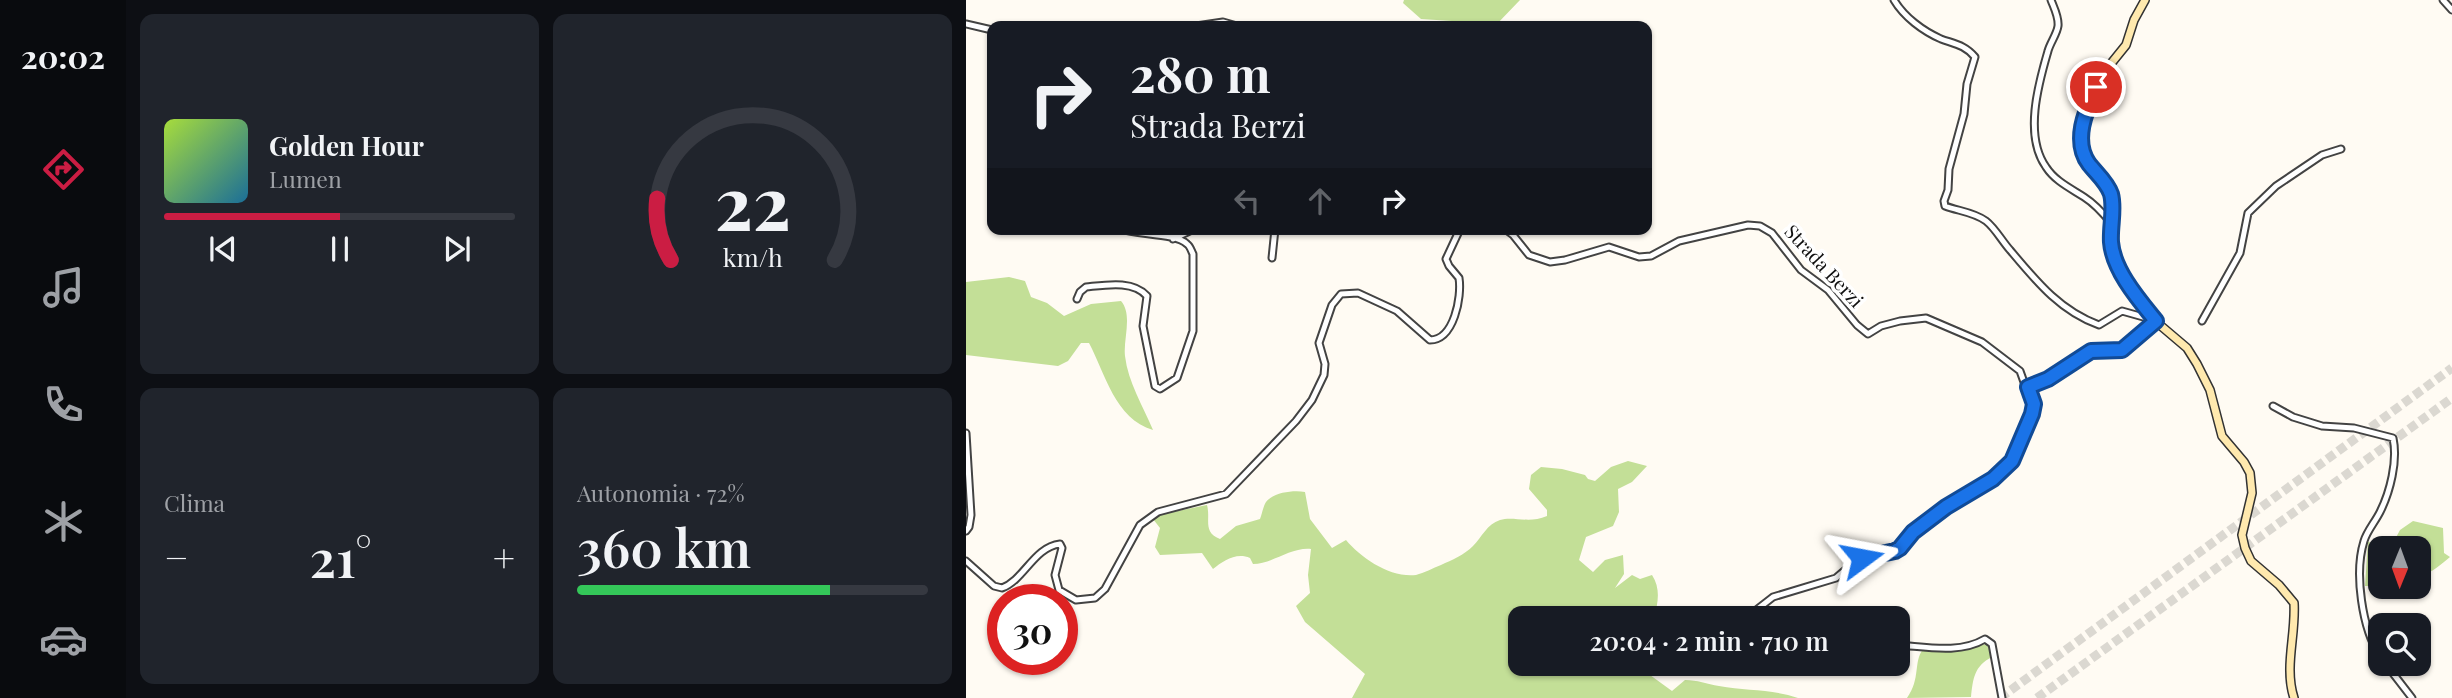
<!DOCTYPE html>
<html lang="it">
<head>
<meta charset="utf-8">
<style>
	:root { --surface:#171b24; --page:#20242c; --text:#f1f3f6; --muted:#9ea1a6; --line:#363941; --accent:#cb1d43 }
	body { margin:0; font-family:"Playfair Display",serif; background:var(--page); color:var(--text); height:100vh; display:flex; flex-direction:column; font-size:26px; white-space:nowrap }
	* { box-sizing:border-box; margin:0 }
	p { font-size:23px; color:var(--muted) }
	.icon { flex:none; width:38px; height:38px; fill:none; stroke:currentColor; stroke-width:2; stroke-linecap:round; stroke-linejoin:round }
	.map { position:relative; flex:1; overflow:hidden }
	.side { display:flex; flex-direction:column; gap:14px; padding:14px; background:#0d0f14; width:840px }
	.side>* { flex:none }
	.hud { position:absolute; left:21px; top:21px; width:665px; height:214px; border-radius:14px; box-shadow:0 2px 5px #0004; background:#171b24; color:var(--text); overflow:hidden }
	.needle { width:46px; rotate:181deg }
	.tools { position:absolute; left:1402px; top:536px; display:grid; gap:14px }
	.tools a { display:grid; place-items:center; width:63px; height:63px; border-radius:14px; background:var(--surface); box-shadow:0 2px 5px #0004; font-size:35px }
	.speed { position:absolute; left:21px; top:584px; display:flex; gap:14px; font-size:35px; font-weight:700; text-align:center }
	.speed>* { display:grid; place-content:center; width:91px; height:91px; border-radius:50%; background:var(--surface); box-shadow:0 2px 5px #0004; line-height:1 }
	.speed .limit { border:10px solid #d22; background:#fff; color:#111 }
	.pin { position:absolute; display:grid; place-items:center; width:60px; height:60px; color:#fff; margin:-30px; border:4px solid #fff; border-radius:50%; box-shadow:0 2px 7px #0007 }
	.me { position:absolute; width:77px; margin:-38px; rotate:77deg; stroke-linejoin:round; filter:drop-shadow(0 0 5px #0008) }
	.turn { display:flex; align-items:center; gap:24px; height:147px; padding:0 28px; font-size:32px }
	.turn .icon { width:91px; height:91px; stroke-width:2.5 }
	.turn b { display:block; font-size:49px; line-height:60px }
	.lanes { display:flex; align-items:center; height:66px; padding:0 28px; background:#0003; justify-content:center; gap:35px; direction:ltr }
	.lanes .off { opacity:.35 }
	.big { font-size:52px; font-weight:600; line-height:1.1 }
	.side .widget { flex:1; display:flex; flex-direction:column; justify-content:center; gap:10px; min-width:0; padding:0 24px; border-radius:14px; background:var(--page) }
	.side .dial { align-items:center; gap:0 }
	.dial svg { height:182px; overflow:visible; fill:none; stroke:var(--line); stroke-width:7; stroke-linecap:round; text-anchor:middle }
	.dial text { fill:var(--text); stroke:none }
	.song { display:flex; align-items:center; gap:21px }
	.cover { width:84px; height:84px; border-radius:10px; background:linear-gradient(135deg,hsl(80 70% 55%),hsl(200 70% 35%)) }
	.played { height:7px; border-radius:4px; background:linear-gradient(90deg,var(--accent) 50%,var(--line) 50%) }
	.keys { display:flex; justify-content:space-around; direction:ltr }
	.heat { display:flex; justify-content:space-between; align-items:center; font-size:38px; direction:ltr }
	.charge { height:10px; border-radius:5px; background:linear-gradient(90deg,#34c759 72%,var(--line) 0) }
	.side .tiles { flex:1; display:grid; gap:14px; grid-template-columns:repeat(2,1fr) }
	.trip { position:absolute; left:542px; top:606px; width:402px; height:70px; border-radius:14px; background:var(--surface); box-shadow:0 2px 5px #0004; font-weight:600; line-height:70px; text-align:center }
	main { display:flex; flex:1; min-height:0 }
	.menu { display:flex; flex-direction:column; width:126px; justify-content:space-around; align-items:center; background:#090b0e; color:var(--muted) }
	.menu .icon { width:49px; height:49px }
	.menu .active { color:var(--accent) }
	.menu b { font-size:32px; color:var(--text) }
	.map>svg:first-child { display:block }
	.forest { fill:#c3df97 }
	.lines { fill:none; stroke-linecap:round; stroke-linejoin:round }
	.highway-tunnel { stroke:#dbd8d1; stroke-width:9; stroke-dasharray:9 4.5; stroke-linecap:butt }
	.street-casing { stroke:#434343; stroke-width:9 }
	.secondary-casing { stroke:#323232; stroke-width:10 }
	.street { stroke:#fff; stroke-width:5 }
	.secondary { stroke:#ffe9ae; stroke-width:7 }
	.route-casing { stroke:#114b97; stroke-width:18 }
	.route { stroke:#1a73e8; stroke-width:12 }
	.labels { text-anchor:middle; stroke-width:7; stroke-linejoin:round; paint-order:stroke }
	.street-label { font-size:19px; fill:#101010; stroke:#fff }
</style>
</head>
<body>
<main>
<nav class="menu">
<b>20:02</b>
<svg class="icon active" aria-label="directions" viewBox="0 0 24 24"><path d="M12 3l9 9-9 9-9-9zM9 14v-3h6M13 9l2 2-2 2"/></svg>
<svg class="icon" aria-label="music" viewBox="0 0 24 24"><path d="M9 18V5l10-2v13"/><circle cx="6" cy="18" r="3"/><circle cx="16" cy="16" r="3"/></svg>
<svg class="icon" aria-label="phone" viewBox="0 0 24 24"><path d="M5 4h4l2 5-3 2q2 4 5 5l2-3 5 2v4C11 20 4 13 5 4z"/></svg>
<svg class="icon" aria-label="climate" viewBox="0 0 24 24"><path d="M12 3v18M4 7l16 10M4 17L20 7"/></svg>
<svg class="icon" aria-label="car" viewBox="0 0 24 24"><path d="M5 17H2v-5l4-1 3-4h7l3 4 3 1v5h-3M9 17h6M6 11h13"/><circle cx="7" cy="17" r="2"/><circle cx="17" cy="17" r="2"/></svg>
</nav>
<section class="side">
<div class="tiles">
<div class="widget">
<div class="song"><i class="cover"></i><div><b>Golden Hour</b><p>Lumen</p></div></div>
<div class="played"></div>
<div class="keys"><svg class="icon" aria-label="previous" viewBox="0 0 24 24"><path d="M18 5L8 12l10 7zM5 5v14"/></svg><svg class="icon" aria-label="pause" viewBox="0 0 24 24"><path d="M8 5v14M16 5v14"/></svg><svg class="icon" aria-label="next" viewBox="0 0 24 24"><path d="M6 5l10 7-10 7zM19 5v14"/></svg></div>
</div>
<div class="widget dial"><svg viewBox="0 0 100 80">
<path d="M14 69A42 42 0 1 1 86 69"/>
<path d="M14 69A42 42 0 0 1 8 42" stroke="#cb1d43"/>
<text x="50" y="56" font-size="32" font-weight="700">22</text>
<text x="50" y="72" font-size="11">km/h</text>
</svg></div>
<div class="widget"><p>Clima</p>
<div class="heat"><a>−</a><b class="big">21°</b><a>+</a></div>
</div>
<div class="widget"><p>Autonomia · 72%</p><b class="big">360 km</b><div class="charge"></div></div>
</div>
</section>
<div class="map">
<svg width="1486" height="698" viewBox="0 0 1486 698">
	<rect width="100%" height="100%" fill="#fffbf3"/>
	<path class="forest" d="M 438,0 L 554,0 L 529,26 L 492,26 L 486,21 L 455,19 L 437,3 Z
		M 43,277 L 59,281 L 65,297 L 81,303 L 98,316 L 125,304 L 155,301 C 167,315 157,339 159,356 C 162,382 177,406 187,430 C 149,419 139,373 123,343 L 115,343 L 102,361 L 92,366 L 0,355 L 0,282 Z
		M 662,461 L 681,466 L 666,482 L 652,489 L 653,512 L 647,526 L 620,537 L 613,560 L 627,572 L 639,560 L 657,555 L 658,574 L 649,588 L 666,575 L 674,579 L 686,575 C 695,589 692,603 688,618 L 555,618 L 555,663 L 682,663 L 684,675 L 706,691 L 719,680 C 731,680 741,684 753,686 C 780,691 806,689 832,698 L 386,698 L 399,674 L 339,622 L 330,606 L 344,593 L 342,575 L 345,549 C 325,547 306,564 287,564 L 284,558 C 270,552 257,561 247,569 L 236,553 L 194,555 L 189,547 L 194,528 L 187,519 L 197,514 L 241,505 C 245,519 236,532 254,539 L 270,526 L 294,519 C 296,514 297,507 300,502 C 308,492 328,490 339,492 L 344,519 L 366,548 L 380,540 C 395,558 424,578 450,575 C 458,573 467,568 475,565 C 486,560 498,555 507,546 C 516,537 521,524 534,520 C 548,516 563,524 581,516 L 581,510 L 563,489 L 565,475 L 575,467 L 596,469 L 619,475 L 622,479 L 629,481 L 645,467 Z
		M 1447,521 L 1477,528 L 1478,553 L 1484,557 C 1475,564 1465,575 1453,574 L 1452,548 L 1414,548 L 1414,578 L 1407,586 L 1399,586 L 1402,542 L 1426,545 L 1434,530 Z
		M 1021,644 L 1026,657 C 1008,666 1007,679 1005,697 L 941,698 C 955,678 947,663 957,649 L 990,650 Z"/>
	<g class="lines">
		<path class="highway-tunnel" d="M 1034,698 L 1486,368
			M 1071,698 L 1486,398"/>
		<g class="street-casing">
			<path id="street" d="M 928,0 C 938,17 957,31 975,39 C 989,44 999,45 1009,57 L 1001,84 L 998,114 L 983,169 L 982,190 L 978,201 L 979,206 C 992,211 1008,212 1020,221 C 1029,228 1036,241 1044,250 C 1070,281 1094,311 1133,325 L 1156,311 L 1188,320
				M 1085,0 C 1088,8 1093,17 1092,26 C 1091,34 1084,43 1082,51 C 1072,85 1058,136 1080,167 C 1089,181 1104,188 1118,197 C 1129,204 1137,213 1145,223
				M 1477,0 L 1486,10
				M 0,24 L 26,30
				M 230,26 L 257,22 L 271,26
				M 274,229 L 276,229
				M 539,229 L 547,235 L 563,255 L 584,262 L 599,260 L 643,247 L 673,257 L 685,256 L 713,241 L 782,225 L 794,226 L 806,233 L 835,270 L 862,290 L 891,325 L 902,334 L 915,326 L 934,321 L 960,318 L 1016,342 L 1054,371 L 1059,385 L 1062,387 L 1082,379 L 1125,351 L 1156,350 L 1190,321
				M 207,239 L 228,229
				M 306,258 L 309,229
				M 111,299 L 114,292 L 120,287 C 140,285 167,280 181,296 L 177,326 L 189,386 L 194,389 L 211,378 L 227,331 L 227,254 C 225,250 224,246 221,244 C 210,233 171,235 155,229
				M 1236,321 L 1274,253 L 1282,213 L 1310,186 L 1356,155 L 1375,149
				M 1307,406 L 1327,417 L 1356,426 L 1388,428 L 1427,438 C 1432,461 1424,492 1414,512 C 1409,522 1401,531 1398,541 C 1388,573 1396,629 1414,656
				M 0,433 L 5,515 L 3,527 L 0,531
				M 0,561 L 28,586 L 36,588 C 58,580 68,547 94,544 L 96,548 L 89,575 L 93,590 L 110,600 L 129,598 L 139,589 L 174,525 L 192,512 L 260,494 L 330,421 L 346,400 L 358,375 L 359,364 L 353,343 L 366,305 L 375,294 L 392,293 L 431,311 L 464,340 C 488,340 496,297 493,278 L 483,266 L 480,259 L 494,229
				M 780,618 L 807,597 L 870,578 L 891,560 L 929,551 L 947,532 L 980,507 L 1027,479 L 1046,461 L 1066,414 L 1068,403 L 1062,387
				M 933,645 C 961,647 994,654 1019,639 L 1026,644 L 1036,698
				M 1419,663 L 1446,698"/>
		</g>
		<g class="secondary-casing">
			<path id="secondary" d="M 1179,0 L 1168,20 L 1160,45 L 1139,71 L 1123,101 L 1114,141 L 1115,149 L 1122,163 L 1144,191 L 1146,203 L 1145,245 L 1157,273 L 1188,320 L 1221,348 L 1231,364 L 1244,390 L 1256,436 L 1278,462 L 1284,473 L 1286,493 L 1276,535 L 1279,548 L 1285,561 L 1313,585 L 1328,603 C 1330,635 1318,667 1328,698"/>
		</g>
		<use href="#street" class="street"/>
		<use href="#secondary" class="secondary"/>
	</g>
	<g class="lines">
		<g class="route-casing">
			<path id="route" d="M 896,558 L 929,551 L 934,548 L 947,532 L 980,507 L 1027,479 L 1046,461 L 1066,414 L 1068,404 L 1062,387 L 1082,379 L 1125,351 L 1156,350 L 1190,321 C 1173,300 1147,270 1145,242 C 1144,226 1149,209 1145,194 C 1141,182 1130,173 1123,164 C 1106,141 1120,110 1130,87"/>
		</g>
		<use href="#route" class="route"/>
	</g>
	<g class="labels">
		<g class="street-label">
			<text transform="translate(858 266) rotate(47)" y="7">Strada Berzi</text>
		</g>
	</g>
</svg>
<div class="tools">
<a><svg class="needle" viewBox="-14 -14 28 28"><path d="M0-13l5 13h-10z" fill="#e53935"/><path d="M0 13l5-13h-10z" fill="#9ea1a6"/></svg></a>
<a><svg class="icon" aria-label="search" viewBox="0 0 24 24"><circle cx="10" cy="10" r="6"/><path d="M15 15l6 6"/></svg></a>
</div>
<div class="speed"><div class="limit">30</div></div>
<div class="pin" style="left:1130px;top:87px;background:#d93025"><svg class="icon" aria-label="arrive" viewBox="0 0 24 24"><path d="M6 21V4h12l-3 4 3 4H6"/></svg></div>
<svg class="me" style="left:896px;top:558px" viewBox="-20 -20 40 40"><path d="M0-17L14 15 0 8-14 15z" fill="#1a73e8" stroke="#fff" stroke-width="4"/></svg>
<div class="trip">20:04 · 2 min · 710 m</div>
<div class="hud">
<div class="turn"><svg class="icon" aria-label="right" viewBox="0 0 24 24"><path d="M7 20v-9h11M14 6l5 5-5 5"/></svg><div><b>280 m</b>Strada Berzi</div></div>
<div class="lanes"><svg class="icon off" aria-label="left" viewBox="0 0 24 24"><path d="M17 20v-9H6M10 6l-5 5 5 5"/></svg><svg class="icon off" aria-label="ahead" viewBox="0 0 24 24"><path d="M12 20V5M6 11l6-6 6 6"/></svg><svg class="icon" aria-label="right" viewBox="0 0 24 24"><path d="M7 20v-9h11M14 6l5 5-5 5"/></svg></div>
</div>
</div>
</main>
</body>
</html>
